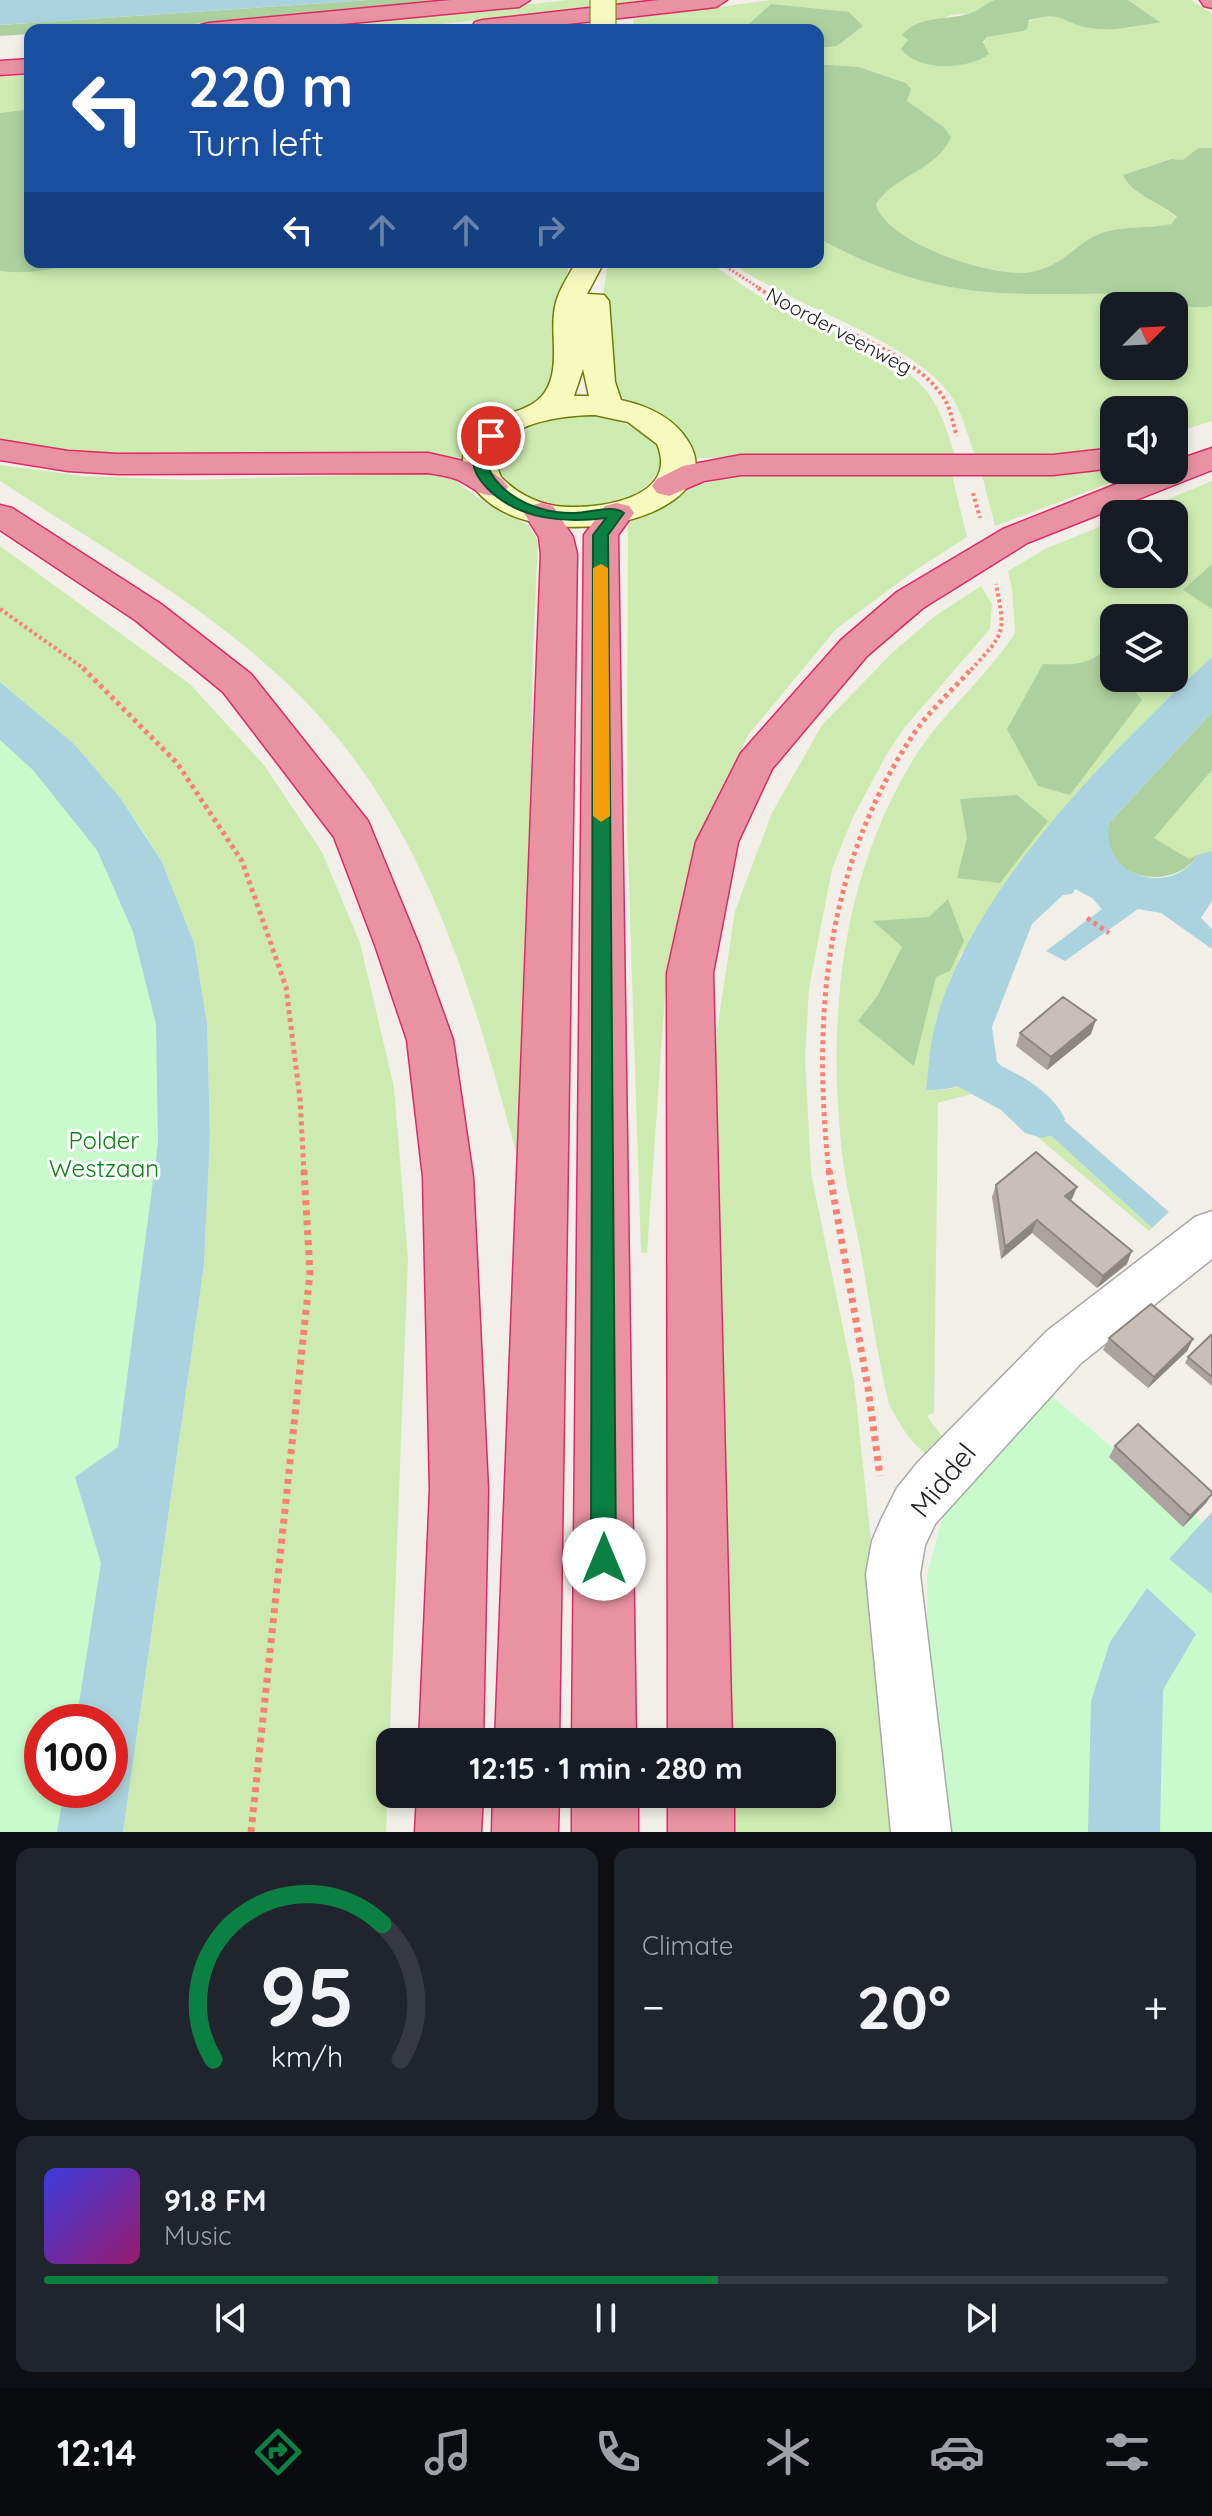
<!DOCTYPE html>
<html lang="en">
<head>
<meta charset="utf-8">
<style>
	:root { --surface:#171b24; --page:#20242c; --text:#f1f3f6; --muted:#9ea1a6; --line:#363941; --accent:#0b8043 }
	body { margin:0; font-family:Quicksand,sans-serif; background:var(--page); color:var(--text); height:100vh; display:flex; flex-direction:column; font-size:30px; white-space:nowrap }
	* { box-sizing:border-box; margin:0 }
	p { font-size:26px; color:var(--muted) }
	.icon { flex:none; width:44px; height:44px; fill:none; stroke:currentColor; stroke-width:2; stroke-linecap:round; stroke-linejoin:round }
	.map { position:relative; height:1832px; overflow:hidden }
	.sheet { display:flex; flex-direction:column; gap:16px; padding:16px; background:#0d0f14; flex:1 }
	.sheet>* { flex:none }
	.top-card { position:absolute; left:24px; top:24px; width:800px; height:244px; border-radius:16px; box-shadow:0 4px 12px #0003; background:#1a4fa0; color:#fff; overflow:hidden }
	.needle { width:52px; rotate:66deg }
	.fabs { position:absolute; left:1100px; top:292px; display:grid; gap:16px }
	.fabs a { display:grid; place-items:center; width:88px; height:88px; border-radius:16px; background:var(--surface); box-shadow:0 4px 12px #0003; font-size:40px }
	.speed { position:absolute; left:24px; top:1704px; display:flex; gap:16px; font-size:40px; font-weight:700; text-align:center }
	.speed>* { display:grid; place-content:center; width:104px; height:104px; border-radius:50%; background:var(--surface); box-shadow:0 4px 12px #0003; line-height:1 }
	.speed .limit { border:12px solid #d22; background:#fff; color:#111 }
	.pin { position:absolute; display:grid; place-items:center; width:68px; height:68px; color:#fff; margin:-34px; border:4px solid #fff; border-radius:50%; box-shadow:0 2px 8px #0007 }
	.me { position:absolute; width:88px; margin:-44px; rotate:0deg; stroke-linejoin:round; filter:drop-shadow(0 0 6px #0008) }
	.turn { display:flex; align-items:center; gap:28px; height:168px; padding:0 32px; font-size:36px }
	.turn .icon { width:104px; height:104px; stroke-width:2.5 }
	.turn b { display:block; font-size:56px; line-height:68px }
	.lanes { display:flex; align-items:center; height:76px; padding:0 32px; background:#0003; justify-content:center; gap:40px; direction:ltr }
	.lanes .off { opacity:.35 }
	.big { font-size:60px; font-weight:700; line-height:1.1 }
	.sheet .tile { flex:1; display:flex; flex-direction:column; justify-content:center; gap:12px; min-width:0; padding:0 28px; border-radius:16px; background:var(--page) }
	.sheet .dial { align-items:center; gap:0 }
	.dial svg { height:208px; overflow:visible; fill:none; stroke:var(--line); stroke-width:7; stroke-linecap:round; text-anchor:middle }
	.dial text { fill:var(--text); stroke:none }
	.song { display:flex; align-items:center; gap:24px }
	.cover { width:96px; height:96px; border-radius:12px; background:linear-gradient(135deg,hsl(240 70% 55%),hsl(320 70% 35%)) }
	.played { height:8px; border-radius:4px; background:linear-gradient(90deg,var(--accent) 60%,var(--line) 60%) }
	.keys { display:flex; justify-content:space-around; direction:ltr }
	.heat { display:flex; justify-content:space-between; align-items:center; font-size:44px; direction:ltr }
	.sheet .tiles { flex:1; display:grid; gap:16px; grid-template-columns:1fr 1fr }
	.tile:last-child { grid-column:span 2 }
	.trip { position:absolute; left:376px; top:1728px; width:460px; height:80px; border-radius:16px; background:var(--surface); box-shadow:0 4px 12px #0003; font-weight:700; line-height:80px; text-align:center }
	.tabs { display:flex; height:128px; justify-content:space-around; align-items:center; background:#090b0e; color:var(--muted) }
	.tabs .icon { width:56px; height:56px }
	.tabs .selected { color:var(--accent) }
	.tabs b { font-size:36px; color:var(--text) }
	.map>svg:first-child { display:block }
	.grass { fill:#cdebb0; fill-rule:evenodd }
	.forest { fill:#add19e }
	.park { fill:#c8facc; fill-rule:evenodd }
	.water { fill:#aad3df }
	.lines { fill:none; stroke-linecap:round; stroke-linejoin:round }
	.canal { fill:#aad3df; fill-rule:evenodd }
	.street-casing { stroke:#a9a9a9; stroke-width:3 }
	.secondary-casing { stroke:#707d05; stroke-width:3 }
	.highway-casing { stroke:#dc2a67; stroke-width:3 }
	.path-far3 { stroke:#fa8072; stroke-width:3; stroke-dasharray:2 2; stroke-linecap:butt }
	.path-far2 { stroke:#fa8072; stroke-width:4; stroke-dasharray:3 3; stroke-linecap:butt }
	.path-far1 { stroke:#fa8072; stroke-width:5; stroke-dasharray:4 4; stroke-linecap:butt }
	.path { stroke:#fa8072; stroke-width:7; stroke-dasharray:5 5; stroke-linecap:butt }
	.street { fill:#fff; fill-rule:evenodd }
	.secondary { fill:#f7fabf; fill-rule:evenodd }
	.highway { fill:#e892a2; fill-rule:evenodd }
	.secondary-bridge-casing { stroke:#707d05; stroke-width:27; stroke-linecap:butt }
	.secondary-bridge { stroke:#f7fabf; stroke-width:25 }
	.wall { fill:#aba49e }
	.shaded-wall { fill:#8b8681 }
	.building { fill:#c7bfb8; stroke:#8b8681; stroke-width:2 }
	.route { fill:#0b8043; stroke:#07532c; stroke-width:2 }
	.slow { fill:#f59e0b }
	.labels { text-anchor:middle; stroke-width:6; stroke-linejoin:round; paint-order:stroke }
	.far-street-label { font-size:20px; fill:#222; stroke:#fff }
	.park-label { font-size:24px; fill:#0c8416; stroke:#fff }
	.near-street-label { font-size:28px; fill:#222; stroke:#fff }
</style>
</head>
<body>
<div class="map">
<svg width="1212" height="1832" viewBox="0 0 1212 1832">
	<rect width="100%" height="100%" fill="#f2efe9"/>
	<path class="grass" d="M 568,0 L 663,0 L 385,30 L 287,30 Z
		M 771,0 L 995,0 L 973,13 L 951,15 L 903,35 L 908,37 L 906,45 L 916,60 L 950,66 L 975,61 L 987,37 L 1007,32 L 1039,17 L 1063,16 L 1088,28 L 1130,28 L 1159,21 L 1128,0 L 1191,0 L 1212,13 L 1212,148 L 1198,148 L 1183,160 L 1170,159 L 1123,175 C 1131,195 1161,202 1177,218 L 1171,224 C 1148,229 1121,225 1099,234 C 1073,245 1065,265 1031,272 C 994,279 885,243 876,204 C 892,181 928,157 951,137 L 944,127 L 907,101 L 906,83 L 859,67 L 818,64 L 818,48 L 837,46 L 863,26 L 771,4 L 742,30 L 634,30 L 633,18 Z
		M 30,75 L 30,109 L 0,113 L 0,77 Z
		M 818,238 C 865,264 915,283 968,290 C 1025,298 1084,291 1141,295 C 1166,297 1187,312 1212,306 L 1212,421 L 1174,433 L 1174,410 L 1114,410 L 1114,447 L 1068,453 L 975,456 C 968,437 963,416 953,399 C 915,340 790,306 730,262 L 818,262 ZM 1114,306 L 1174,306 L 1174,366 L 1114,366 Z
		M 150,262 L 570,262 L 559,304 L 553,384 C 532,416 479,414 463,457 L 133,459 L 0,444 L 0,271 C 26,275 49,269 75,266 C 103,263 120,270 150,262 Z
		M 608,262 L 708,262 L 762,298 L 890,360 C 934,389 940,408 955,456 L 694,458 L 683,438 L 616,394 L 602,303 Z
		M 572,416 C 596,416 623,419 643,433 C 685,463 643,496 610,504 C 506,528 439,430 572,416 Z
		M 0,465 L 83,476 L 190,480 L 413,473 L 441,475 L 454,480 L 488,505 L 528,525 L 538,540 L 533,652 L 525,1185 C 473,994 426,803 269,667 C 188,595 90,540 0,481 Z
		M 1114,466 L 1114,470 L 1145,470 L 995,526 L 982,475 Z
		M 747,475 L 952,475 L 967,537 L 917,569 L 836,629 L 748,735 L 697,846 L 665,994 L 647,1253 L 641,1252 L 627,825 L 628,517 C 667,497 703,480 747,475 Z
		M 1212,481 L 1212,657 L 1122,747 L 961,954 L 936,1019 L 926,1089 C 948,1093 965,1085 985,1075 L 1152,1228 L 1149,1231 L 983,1091 L 938,1103 L 934,1413 L 927,1416 L 949,1446 L 935,1461 C 912,1446 901,1427 889,1404 C 877,1354 870,1304 861,1254 C 855,1221 846,1187 842,1153 C 827,1018 841,878 913,760 C 941,714 986,678 1015,633 L 1012,589 L 1008,571 L 1045,549 L 1114,521 L 1114,574 L 1174,574 L 1174,514 L 1132,514 ZM 1114,618 L 1174,618 L 1174,678 L 1114,678 Z
		M 0,546 L 190,684 L 264,765 L 322,852 L 360,943 L 394,1087 L 408,1258 L 386,1832 L 123,1832 L 204,1266 L 210,1135 L 207,1023 L 194,943 L 162,862 L 121,799 L 0,682 Z
		M 981,586 L 992,604 L 990,629 L 905,727 L 888,752 L 853,817 L 832,869 L 809,988 L 805,1057 L 811,1173 L 854,1381 L 902,1832 L 730,1832 L 729,1794 L 822,1794 L 822,1742 L 727,1742 L 713,1057 L 735,911 L 772,813 L 822,725 L 893,652 L 935,616 Z
		M 1212,770 L 1212,851 L 1189,859 L 1153,838 Z"/>
	<path class="forest" d="M 369,0 L 458,0 C 316,14 173,30 30,30 L 30,34 L 0,36 L 0,25 Z
		M 995,0 L 1128,0 L 1160,22 C 1137,26 1113,32 1090,28 C 1063,24 1064,10 1029,20 L 1027,29 L 1023,31 L 987,37 L 983,42 L 989,54 C 968,70 918,72 901,49 L 908,40 L 902,35 C 920,14 949,21 971,13 C 980,10 986,3 995,0 Z
		M 771,4 L 849,12 L 863,26 L 837,46 L 818,48 L 818,30 L 742,30 Z
		M 818,64 L 859,67 L 906,83 L 911,89 L 907,101 L 944,127 L 951,137 C 938,170 896,174 876,204 C 885,243 995,279 1031,272 C 1065,265 1073,245 1099,234 C 1121,225 1148,229 1171,224 L 1177,217 C 1161,202 1131,195 1123,175 L 1171,159 L 1183,160 L 1198,148 L 1212,148 L 1212,306 C 1187,312 1166,297 1141,295 C 1084,291 1025,298 968,290 C 915,283 865,264 818,238 Z
		M 30,109 L 30,262 L 150,262 C 120,270 103,263 75,266 C 49,269 26,275 0,271 L 0,113 Z
		M 1212,564 L 1212,609 L 1183,590 Z
		M 1114,643 L 1114,678 L 1124,678 L 1142,700 L 1070,795 L 1038,786 L 1007,729 L 1043,664 C 1075,665 1090,666 1114,643 Z
		M 1212,712 L 1212,770 L 1154,838 L 1189,859 L 1197,855 C 1179,888 1114,884 1107,842 C 1106,836 1108,829 1109,823 Z
		M 1017,795 L 1048,821 L 1000,883 L 957,878 L 967,838 L 960,799 Z
		M 948,899 L 964,941 L 950,971 L 936,977 L 914,1066 L 858,1021 L 878,995 L 902,947 L 873,921 L 929,917 Z"/>
	<path class="park" d="M 0,681 C 62,734 122,786 160,860 C 173,886 182,914 193,941 L 120,1832 L 0,1832 ZM 42,1722 L 110,1722 L 110,1790 L 42,1790 Z
		M 1050,1395 L 1204,1524 L 1212,1514 L 1212,1832 L 945,1832 L 928,1698 L 927,1576 L 947,1501 Z"/>
	<path class="water" d="M 0,0 L 369,0 L 0,25 Z
		M 1212,657 L 1212,712 L 1109,823 C 1100,881 1175,896 1197,855 L 1212,851 L 1212,901 L 1201,918 L 1212,929 L 1212,949 L 1161,913 L 1138,909 L 1065,961 L 1046,951 L 1102,909 L 1092,898 L 1075,889 L 1072,894 L 1063,895 L 1032,924 L 992,1027 L 997,1062 L 1009,1073 L 1169,1212 L 1152,1228 L 985,1075 C 964,1085 949,1091 926,1090 C 929,1066 930,1040 937,1017 C 978,881 1110,753 1212,657 Z
		M 0,682 L 75,745 L 121,799 L 162,862 L 194,943 L 207,1023 L 210,1135 L 204,1266 L 123,1832 L 57,1832 L 64,1790 L 110,1790 L 110,1722 L 76,1722 L 101,1563 L 75,1477 L 118,1447 L 158,1143 L 156,1024 L 133,932 L 97,850 L 33,770 L 0,740 Z
		M 1212,1512 L 1212,1594 L 1169,1559 Z
		M 1147,1588 L 1196,1634 L 1163,1690 L 1160,1832 L 1088,1832 L 1091,1701 L 1110,1642 Z"/>
	<g class="lines">
		<path class="canal" d="M 969,1019 L 985,1024 L 991,1037 L 982,1056 C 1012,1072 1049,1086 1065,1119 L 1059,1133 L 1042,1138 L 1025,1133 L 1001,1110 L 939,1076 L 932,1063 L 953,1024 Z"/>
		<g class="street-casing">
			<path id="street" d="M 1212,1211 L 1212,1259 L 1081,1363 L 935,1524 L 925,1545 L 920,1574 L 951,1832 L 891,1832 L 866,1574 L 872,1541 L 880,1522 L 897,1488 L 918,1462 L 1047,1331 L 1195,1217 Z"/>
		</g>
		<g class="secondary-casing">
			<path id="secondary" d="M 576,262 L 604,262 L 587,294 L 604,295 L 609,301 L 615,382 L 621,400 C 648,406 673,417 688,441 C 742,525 492,572 463,464 C 461,408 525,423 545,392 C 560,370 551,337 554,313 C 556,293 567,279 576,262 ZM 583,369 L 589,396 L 574,396 ZM 595,415 L 628,422 L 657,444 C 681,500 593,511 556,506 C 536,503 515,492 501,477 C 476,425 562,415 595,415 Z"/>
		</g>
		<g class="highway-casing">
			<path id="highway" d="M 451,0 L 530,0 L 519,7 L 279,30 L 198,30 L 201,25 L 209,23 Z
				M 659,0 L 727,0 L 716,7 L 515,30 L 474,30 L 472,27 L 475,22 L 483,20 Z
				M 1200,0 L 1212,0 L 1212,8 L 1204,6 Z
				M 30,59 L 30,73 L 0,75 L 0,61 Z
				M 0,440 L 68,451 L 118,454 L 428,453 L 481,465 L 503,480 L 508,487 L 503,494 C 483,499 477,490 460,481 C 451,476 438,475 428,473 L 118,474 L 68,471 L 0,460 Z
				M 1114,448 L 1114,468 L 1053,475 L 741,475 L 704,481 L 669,496 L 657,493 L 652,486 L 657,479 L 683,466 L 741,455 L 1053,455 Z
				M 1212,448 L 1212,470 L 1027,543 L 923,608 L 867,656 L 772,769 L 738,842 L 713,973 L 732,1742 L 668,1742 L 667,973 L 696,842 L 741,753 L 841,640 L 897,592 L 1003,529 L 1152,470 L 1174,470 L 1174,461 Z
				M 541,503 L 553,506 L 573,537 L 577,554 L 559,1742 L 495,1742 L 541,554 L 539,537 L 524,513 L 529,506 Z
				M 617,503 L 629,506 L 634,513 L 618,535 L 636,1742 L 572,1742 L 584,535 L 605,506 Z
				M 0,505 L 12,508 L 161,604 L 251,674 L 368,821 L 419,945 L 453,1040 L 473,1177 L 488,1490 L 483,1742 L 419,1742 L 430,1490 L 423,1177 L 407,1040 L 375,945 L 334,837 L 223,692 L 135,620 L 0,530 Z
				M 417,1794 L 483,1794 L 481,1832 L 415,1832 Z
				M 493,1794 L 559,1794 L 558,1832 L 492,1832 Z
				M 572,1794 L 638,1794 L 638,1832 L 572,1832 Z
				M 668,1794 L 734,1794 L 734,1832 L 668,1832 Z"/>
		</g>
		<path class="path-far3" d="M 719,262 L 762,290"/>
		<path class="path-far2" d="M 758,288 C 809,321 915,348 945,400 C 951,410 953,425 957,436
			M 973,493 L 980,518
			M 0,609 L 86,670
			M 971,670 C 1005,632 1006,635 996,584"/>
		<path class="path-far1" d="M 83,668 L 177,763 L 242,861 L 286,987 L 300,1099 L 304,1172
			M 1087,918 L 1109,933
			M 829,1172 C 812,1017 825,865 915,732 C 931,709 954,689 972,668"/>
		<path class="path" d="M 829,1170 L 868,1388 L 880,1476
			M 251,1832 L 310,1273 L 304,1170"/>
		<use href="#street" class="street"/>
		<use href="#secondary" class="secondary"/>
		<use href="#highway" class="highway"/>
		<g class="secondary-bridge-casing">
			<path id="secondary-bridge" d="M 603,0 L 603,30"/>
		</g>
		<use href="#secondary-bridge" class="secondary-bridge"/>
	</g>
	<path class="wall" d="M 1020,1033 L 1091,1034 L 1047,1070 L 1016,1046 Z
		M 996,1185 L 1077,1187 L 1070,1201 L 1127,1264 L 1097,1288 L 1032,1233 L 1001,1259 L 992,1197 Z
		M 1212,1336 L 1212,1386 L 1185,1363 L 1188,1357 Z
		M 1109,1338 L 1193,1339 L 1187,1351 L 1148,1388 L 1103,1350 Z
		M 1115,1446 L 1212,1494 L 1206,1503 L 1183,1527 L 1109,1457 Z"/>
	<path class="shaded-wall" d="M 1096,1020 L 1091,1034 L 1047,1070 L 1051,1057 Z
		M 1077,1187 L 1072,1199 L 1060,1209 L 1065,1196 Z
		M 1037,1220 L 1032,1233 L 1001,1259 L 1005,1247 Z
		M 1132,1251 L 1127,1264 L 1097,1288 L 1103,1276 Z
		M 1193,1339 L 1187,1351 L 1148,1388 L 1154,1377 Z
		M 1212,1494 L 1206,1503 L 1183,1527 L 1190,1516 Z"/>
	<path class="building" d="M 1063,997 L 1096,1020 L 1051,1057 L 1020,1033 Z
		M 1036,1152 L 1077,1187 L 1065,1196 L 1132,1251 L 1103,1276 L 1037,1220 L 1005,1247 L 996,1185 Z
		M 1151,1304 L 1193,1339 L 1154,1377 L 1109,1338 Z
		M 1211,1335 L 1212,1336 L 1212,1377 L 1188,1357 Z
		M 1138,1424 L 1212,1492 L 1212,1494 L 1190,1516 L 1115,1446 Z"/>
	<path class="route" d="M 486,433 L 498,436 C 485,455 483,468 500,485 C 518,504 548,514 575,513 C 590,513 612,504 624,513 L 608,535 L 616,1559 L 613,1567 L 604,1571 L 595,1567 L 591,1559 L 593,535 L 606,518 C 563,523 519,520 487,488 C 467,467 471,456 486,433 Z"/>
	<path class="slow" d="M 601,564 L 608,568 L 610,816 L 601,822 L 593,816 L 593,568 Z"/>
	<g class="labels">
		<g class="far-street-label">
			<text transform="translate(839 331) rotate(28)" y="7">Noorderveenweg</text>
		</g>
		<g class="park-label">
			<text x="104" y="1149">Polder<tspan x="104" dy="28">Westzaan</tspan></text>
		</g>
		<g class="near-street-label">
			<text transform="translate(943 1480) rotate(-51)" y="10">Middel</text>
		</g>
	</g>
</svg>
<div class="fabs">
<a><svg class="needle" viewBox="-14 -14 28 28"><path d="M0-13l5 13h-10z" fill="#e53935"/><path d="M0 13l5-13h-10z" fill="#9ea1a6"/></svg></a>
<a><svg class="icon" aria-label="sound" viewBox="0 0 24 24"><path d="M4 9h4l5-4v14l-5-4H4zM17 9q2 3 0 6"/></svg></a>
<a><svg class="icon" aria-label="search" viewBox="0 0 24 24"><circle cx="10" cy="10" r="6"/><path d="M15 15l6 6"/></svg></a>
<a><svg class="icon" aria-label="layers" viewBox="0 0 24 24"><path d="M12 4l9 5-9 5-9-5zM3 14l9 5 9-5"/></svg></a>
</div>
<div class="speed"><div class="limit">100</div></div>
<div class="pin" style="left:491px;top:436px;background:#d93025"><svg class="icon" aria-label="arrive" viewBox="0 0 24 24"><path d="M6 21V4h12l-3 4 3 4H6"/></svg></div>
<svg class="me" style="left:604px;top:1559px" viewBox="-20 -20 40 40"><circle r="19" fill="#fff"/><path d="M0-13L10 11 0 6-10 11z" fill="#0b8043"/></svg>
<div class="trip">12:15 · 1 min · 280 m</div>
<div class="top-card">
<div class="turn"><svg class="icon" aria-label="left" viewBox="0 0 24 24"><path d="M17 20v-9H6M10 6l-5 5 5 5"/></svg><div><b>220 m</b>Turn left</div></div>
<div class="lanes"><svg class="icon" aria-label="left" viewBox="0 0 24 24"><path d="M17 20v-9H6M10 6l-5 5 5 5"/></svg><svg class="icon off" aria-label="ahead" viewBox="0 0 24 24"><path d="M12 20V5M6 11l6-6 6 6"/></svg><svg class="icon off" aria-label="ahead" viewBox="0 0 24 24"><path d="M12 20V5M6 11l6-6 6 6"/></svg><svg class="icon off" aria-label="right" viewBox="0 0 24 24"><path d="M7 20v-9h11M14 6l5 5-5 5"/></svg></div>
</div>
</div>
<section class="sheet">
<div class="tiles">
<div class="tile dial"><svg viewBox="0 0 100 80">
<path d="M14 69A42 42 0 1 1 86 69"/>
<path d="M14 69A42 42 0 0 1 79 17" stroke="#0b8043"/>
<text x="50" y="56" font-size="32" font-weight="700">95</text>
<text x="50" y="72" font-size="11">km/h</text>
</svg></div>
<div class="tile"><p>Climate</p>
<div class="heat"><a>−</a><b class="big">20°</b><a>+</a></div>
</div>
<div class="tile">
<div class="song"><i class="cover"></i><div><b>91.8 FM</b><p>Music</p></div></div>
<div class="played"></div>
<div class="keys"><svg class="icon" aria-label="previous" viewBox="0 0 24 24"><path d="M18 5L8 12l10 7zM5 5v14"/></svg><svg class="icon" aria-label="pause" viewBox="0 0 24 24"><path d="M8 5v14M16 5v14"/></svg><svg class="icon" aria-label="next" viewBox="0 0 24 24"><path d="M6 5l10 7-10 7zM19 5v14"/></svg></div>
</div>
</div>
</section>
<nav class="tabs">
<b>12:14</b>
<svg class="icon selected" aria-label="directions" viewBox="0 0 24 24"><path d="M12 3l9 9-9 9-9-9zM9 14v-3h6M13 9l2 2-2 2"/></svg>
<svg class="icon" aria-label="music" viewBox="0 0 24 24"><path d="M9 18V5l10-2v13"/><circle cx="6" cy="18" r="3"/><circle cx="16" cy="16" r="3"/></svg>
<svg class="icon" aria-label="phone" viewBox="0 0 24 24"><path d="M5 4h4l2 5-3 2q2 4 5 5l2-3 5 2v4C11 20 4 13 5 4z"/></svg>
<svg class="icon" aria-label="climate" viewBox="0 0 24 24"><path d="M12 3v18M4 7l16 10M4 17L20 7"/></svg>
<svg class="icon" aria-label="car" viewBox="0 0 24 24"><path d="M5 17H2v-5l4-1 3-4h7l3 4 3 1v5h-3M9 17h6M6 11h13"/><circle cx="7" cy="17" r="2"/><circle cx="17" cy="17" r="2"/></svg>
<svg class="icon" aria-label="filters" viewBox="0 0 24 24"><path d="M4 7h16M4 17h16"/><circle cx="9" cy="7" r="2"/><circle cx="15" cy="17" r="2"/></svg>
</nav>
</body>
</html>
